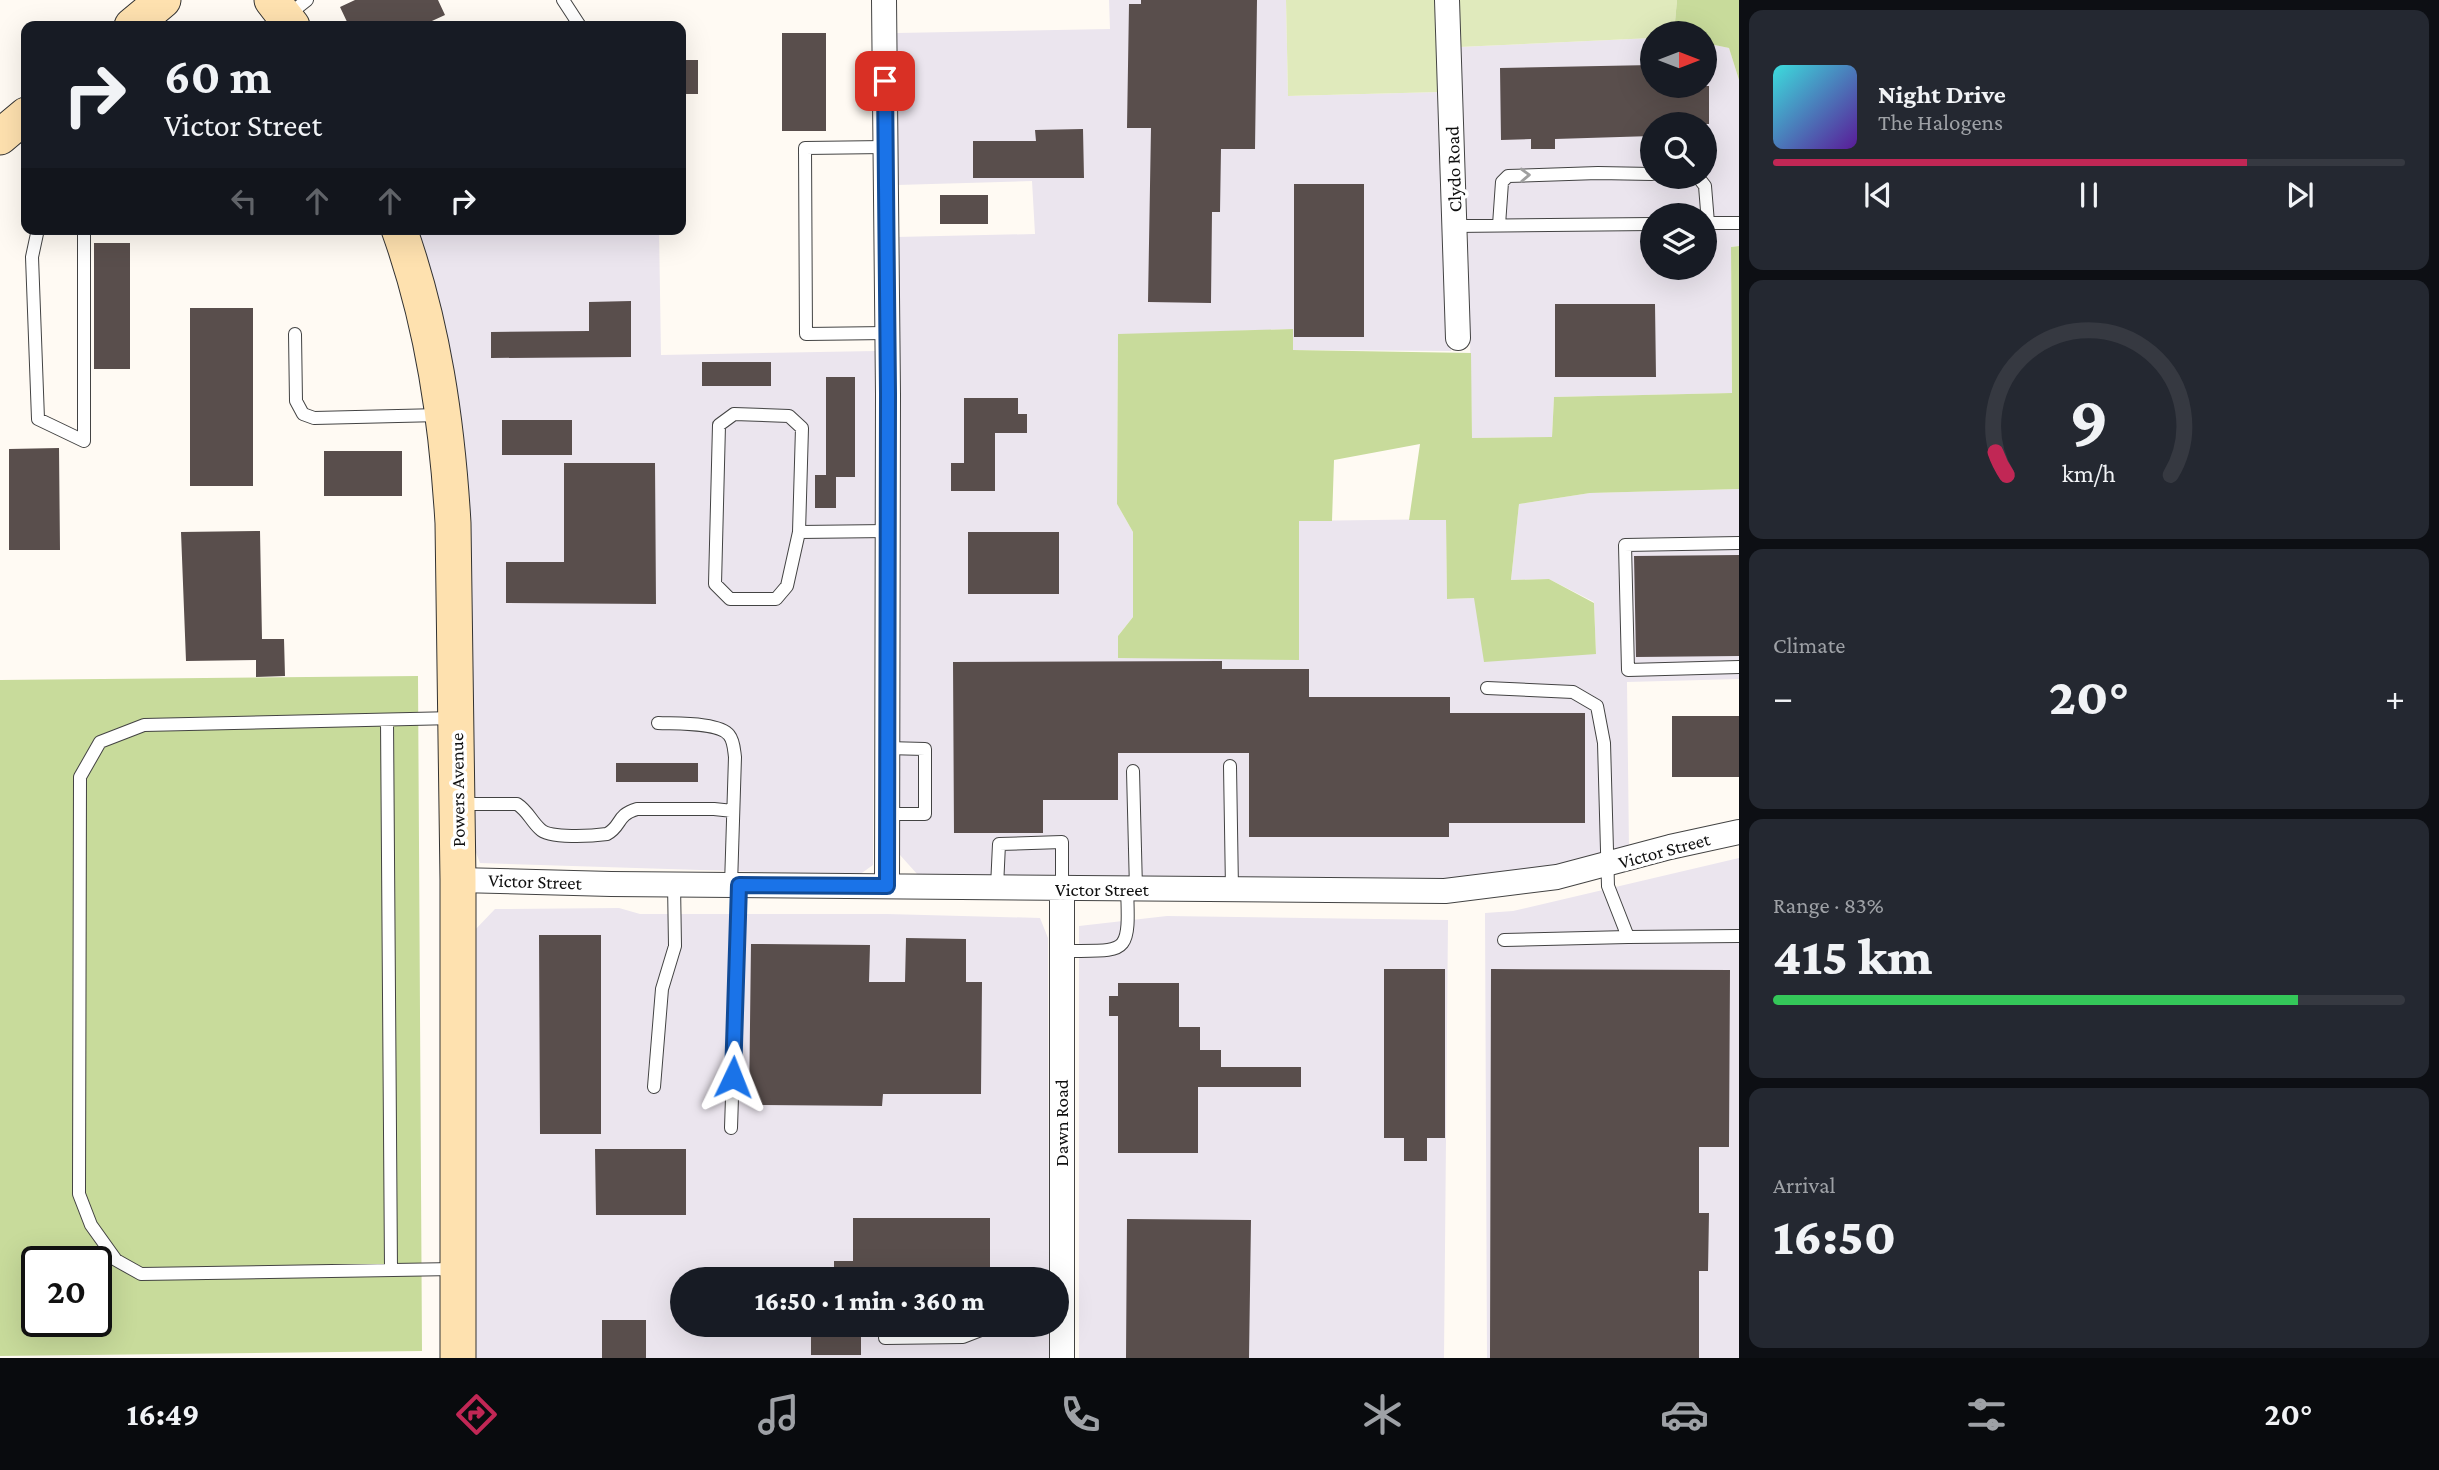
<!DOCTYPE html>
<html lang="en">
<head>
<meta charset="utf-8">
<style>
	:root { --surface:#171b24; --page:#242831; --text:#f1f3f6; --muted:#9ea1a6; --line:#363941; --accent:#c12755 }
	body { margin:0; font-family:"Crimson Pro",serif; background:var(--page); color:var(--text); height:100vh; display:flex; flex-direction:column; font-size:26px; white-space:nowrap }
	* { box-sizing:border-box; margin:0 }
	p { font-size:23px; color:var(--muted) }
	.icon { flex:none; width:38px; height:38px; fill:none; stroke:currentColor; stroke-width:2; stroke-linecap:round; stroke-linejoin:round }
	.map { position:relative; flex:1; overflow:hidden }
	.sheet { display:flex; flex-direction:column; gap:10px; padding:10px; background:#0d0f14; width:700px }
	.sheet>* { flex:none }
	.hud { position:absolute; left:21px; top:21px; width:665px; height:214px; border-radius:14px; box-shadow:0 7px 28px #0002; background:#171b24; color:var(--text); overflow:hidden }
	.needle { width:46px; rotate:90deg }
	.controls { position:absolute; left:1640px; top:21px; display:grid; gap:14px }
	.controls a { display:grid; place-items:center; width:77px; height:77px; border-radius:50%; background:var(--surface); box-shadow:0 7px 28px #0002; font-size:35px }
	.speed { position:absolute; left:21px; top:1246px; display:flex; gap:14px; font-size:35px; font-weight:700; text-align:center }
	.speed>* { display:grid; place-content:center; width:91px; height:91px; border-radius:50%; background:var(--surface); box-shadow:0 7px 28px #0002; line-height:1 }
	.speed .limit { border:4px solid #111; border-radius:10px; background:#fff; color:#111 }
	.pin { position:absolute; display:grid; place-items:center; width:60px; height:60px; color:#fff; margin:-30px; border-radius:14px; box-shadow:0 4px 10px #0006 }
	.me { position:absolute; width:77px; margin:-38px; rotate:2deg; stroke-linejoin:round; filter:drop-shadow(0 0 5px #0008) }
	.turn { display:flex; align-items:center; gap:24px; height:147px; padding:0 28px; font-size:32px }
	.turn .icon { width:91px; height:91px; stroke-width:2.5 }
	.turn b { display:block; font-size:49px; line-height:60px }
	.lanes { display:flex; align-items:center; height:66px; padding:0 28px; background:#0003; justify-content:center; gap:35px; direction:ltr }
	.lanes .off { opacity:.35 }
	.big { font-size:52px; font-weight:800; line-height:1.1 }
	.sheet .tile { flex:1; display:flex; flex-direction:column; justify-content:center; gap:10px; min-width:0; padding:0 24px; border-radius:14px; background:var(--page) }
	.sheet .dial { align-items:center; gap:0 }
	.dial svg { height:182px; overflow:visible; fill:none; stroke:var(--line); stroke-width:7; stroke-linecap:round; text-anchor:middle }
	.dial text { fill:var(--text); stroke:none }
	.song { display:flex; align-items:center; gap:21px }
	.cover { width:84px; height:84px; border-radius:10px; background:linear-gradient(135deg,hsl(180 70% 55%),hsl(270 70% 35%)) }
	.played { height:7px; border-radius:4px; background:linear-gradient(90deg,var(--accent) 75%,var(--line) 75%) }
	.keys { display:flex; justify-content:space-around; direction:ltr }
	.heat { display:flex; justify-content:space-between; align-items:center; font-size:38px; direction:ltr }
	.charge { height:10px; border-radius:5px; background:linear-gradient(90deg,#34c759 83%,var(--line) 0) }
	.trip { position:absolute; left:670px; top:1267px; width:399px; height:70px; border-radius:35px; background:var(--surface); box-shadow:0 7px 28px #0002; font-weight:800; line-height:70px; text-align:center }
	.menu { display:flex; height:112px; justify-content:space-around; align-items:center; background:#090b0e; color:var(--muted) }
	.menu .icon { width:49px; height:49px }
	.menu .on { color:var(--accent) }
	.menu b { font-size:32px; color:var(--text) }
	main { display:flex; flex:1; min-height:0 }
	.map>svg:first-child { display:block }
	.industrial { fill:#ebe5ee; fill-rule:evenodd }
	.green { fill:#e0eabc }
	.forest { fill:#c8db9b; fill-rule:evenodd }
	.building { fill:#594e4c }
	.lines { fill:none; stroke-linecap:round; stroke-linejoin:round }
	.lane-casing { stroke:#434343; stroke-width:14 }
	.street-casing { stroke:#434343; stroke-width:26 }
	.secondary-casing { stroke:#323232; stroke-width:37 }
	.lane { stroke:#fff; stroke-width:12 }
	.street { stroke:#fff; stroke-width:24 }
	.secondary { stroke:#fee1af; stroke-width:35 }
	.oneway { stroke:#9f9f9f }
	.route-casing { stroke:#114b97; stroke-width:18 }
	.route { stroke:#1a73e8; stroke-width:12 }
	.labels { text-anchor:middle; stroke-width:7; stroke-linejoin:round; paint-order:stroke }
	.street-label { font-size:19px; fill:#101010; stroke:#fff }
</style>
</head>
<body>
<main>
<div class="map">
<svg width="1739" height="1358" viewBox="0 0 1739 1358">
	<rect width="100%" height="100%" fill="#fffaf3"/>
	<path class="industrial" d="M 1109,0 L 1286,0 L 1288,96 L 1440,92 L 1451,351 L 1293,350 L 1293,329 L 1118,335 L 1117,504 L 1133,532 L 1133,617 L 1118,636 L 1299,521 L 1446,519 L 1447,599 L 1474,598 L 1596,654 L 1594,602 L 1549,579 L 1511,580 L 1519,504 L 1590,493 L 1739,489 L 1739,679 L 1627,682 L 1629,849 L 1551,870 L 1451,880 L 918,875 L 900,855 L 900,511 L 896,237 L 1035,234 L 1032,181 L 897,185 L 897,33 L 1110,29 Z
		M 1652,38 L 1652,86 L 1704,86 L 1705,43 L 1729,48 L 1739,80 L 1739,246 L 1731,247 L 1732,393 L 1554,397 L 1552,437 L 1472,438 L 1468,242 L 1459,47 ZM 1652,124 L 1704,124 L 1704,177 L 1652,177 ZM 1652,215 L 1704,215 L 1704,268 L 1652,268 Z
		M 409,229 L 659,229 L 661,355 L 876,351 L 873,865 L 859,875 L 480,863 L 469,834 Z
		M 1739,858 L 1739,1358 L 1487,1358 L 1485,913 L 1513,911 Z
		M 619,908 L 640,914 L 887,914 L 1040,918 L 1048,938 L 1049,1279 L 682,1279 L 682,1325 L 1050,1325 L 1050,1358 L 470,1358 L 473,932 L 495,909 Z
		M 1167,916 L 1448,920 L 1444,1358 L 1079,1358 L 1079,926 Z"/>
	<path class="green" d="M 1286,0 L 1439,0 L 1440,92 L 1288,96 Z
		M 1458,0 L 1677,0 L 1674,33 L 1652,33 L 1652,38 L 1459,47 Z"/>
	<path class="forest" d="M 1677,0 L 1739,0 L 1739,80 L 1729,48 L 1705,43 L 1704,33 L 1674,33 Z
		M 1739,246 L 1739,489 L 1590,493 L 1519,504 L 1511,580 L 1549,579 L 1594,603 L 1596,654 L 1484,662 L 1474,598 L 1447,599 L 1446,520 L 1409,520 L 1420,444 L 1334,460 L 1332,521 L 1299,521 L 1299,660 L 1118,658 L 1118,636 L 1133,617 L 1133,532 L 1117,504 L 1118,334 L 1293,329 L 1293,350 L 1471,353 L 1472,438 L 1552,437 L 1554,397 L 1732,393 L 1731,247 Z
		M 418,676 L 422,1351 L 0,1356 L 0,680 ZM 37,1262 L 96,1262 L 96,1321 L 37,1321 Z"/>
	<path class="building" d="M 355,0 L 438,0 L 445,15 L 421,26 L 349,26 L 340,7 Z
		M 1141,0 L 1257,0 L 1255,149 L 1221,149 L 1220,212 L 1212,212 L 1211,303 L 1148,302 L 1151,128 L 1127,128 L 1129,4 L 1141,4 Z
		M 782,33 L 826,33 L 826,131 L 782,131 Z
		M 681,60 L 698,60 L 698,94 L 681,94 Z
		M 1652,65 L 1652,86 L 1709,86 L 1709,124 L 1652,124 L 1652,136 L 1555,139 L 1555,149 L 1531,149 L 1531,139 L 1501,140 L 1500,68 Z
		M 1083,129 L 1084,178 L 973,178 L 973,141 L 1036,141 L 1035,130 Z
		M 1294,184 L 1364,184 L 1364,337 L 1294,337 Z
		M 940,195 L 988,195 L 988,224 L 940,224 Z
		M 94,243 L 130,243 L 130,369 L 94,369 Z
		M 631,301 L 631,357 L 491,358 L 491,332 L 589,331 L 589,302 Z
		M 1555,304 L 1655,304 L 1656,377 L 1555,377 Z
		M 190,308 L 253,308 L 253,486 L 190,486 Z
		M 702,362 L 771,362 L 771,386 L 702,386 Z
		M 826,377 L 855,377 L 855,477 L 836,477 L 836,508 L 815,508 L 815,475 L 826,475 Z
		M 964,398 L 1018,398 L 1018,414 L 1027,414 L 1027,433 L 995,433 L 995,491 L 951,491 L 951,463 L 964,463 Z
		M 502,420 L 572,420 L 572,455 L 502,455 Z
		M 59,448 L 60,550 L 9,550 L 9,449 Z
		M 324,451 L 402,451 L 402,496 L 324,496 Z
		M 564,463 L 655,463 L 656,604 L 506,603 L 506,562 L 564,562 Z
		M 260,531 L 262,639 L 284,639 L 285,676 L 256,677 L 256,660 L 186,661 L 181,532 Z
		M 968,532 L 1059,532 L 1059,594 L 968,594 Z
		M 1739,555 L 1739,656 L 1636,657 L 1634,556 Z
		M 1222,661 L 1222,669 L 1309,669 L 1309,697 L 1450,697 L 1450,713 L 1585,713 L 1585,823 L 1449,823 L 1449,837 L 1249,837 L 1249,753 L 1118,753 L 1118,800 L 1043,800 L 1043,833 L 954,833 L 953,662 Z
		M 1672,716 L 1739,716 L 1739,777 L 1672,777 Z
		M 616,763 L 698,763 L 698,782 L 616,782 Z
		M 539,935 L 601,935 L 601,1134 L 540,1134 Z
		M 906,938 L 966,939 L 966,982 L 982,982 L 981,1094 L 883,1094 L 882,1106 L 749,1105 L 751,944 L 870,945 L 869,982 L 905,982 Z
		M 1384,969 L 1445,969 L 1445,1138 L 1427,1138 L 1427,1161 L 1404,1161 L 1404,1138 L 1384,1138 Z
		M 1491,969 L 1730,970 L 1729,1147 L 1699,1147 L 1699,1213 L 1709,1213 L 1708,1271 L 1699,1271 L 1699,1358 L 1490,1358 Z
		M 1118,983 L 1179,983 L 1179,1027 L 1200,1027 L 1200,1050 L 1221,1050 L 1221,1067 L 1301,1067 L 1301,1087 L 1198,1087 L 1198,1153 L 1118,1153 L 1118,1016 L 1109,1016 L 1109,996 L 1118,996 Z
		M 595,1149 L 686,1149 L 686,1215 L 596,1215 Z
		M 853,1218 L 990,1218 L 990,1279 L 834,1279 L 834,1261 L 853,1261 Z
		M 1127,1219 L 1251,1220 L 1249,1358 L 1126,1358 Z
		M 602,1320 L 646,1320 L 646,1358 L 602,1358 Z
		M 811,1326 L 861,1326 L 861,1355 L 811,1355 Z"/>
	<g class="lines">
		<g class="lane-casing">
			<path id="lane" d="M 563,0 L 580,26
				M 288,15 L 307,0
				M 885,147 L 805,148 L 806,334 L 887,333
				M 1698,177 L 1705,186 L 1708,223
				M 1704,223 L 1739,223
				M 1499,225 L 1502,182 L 1508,176 L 1598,173 L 1652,174
				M 1454,226 L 1652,224
				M 38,229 L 32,257 L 38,419 L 84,441 L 84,229
				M 295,334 L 296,401 L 303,414 L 314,418 L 440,415
				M 799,532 L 787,586 L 776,599 L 730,599 L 715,584 L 719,425 L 734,414 L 789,416 L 802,428 L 799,532 L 888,531
				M 1739,543 L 1625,545 L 1628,670 L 1739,667
				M 1487,688 L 1573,692 L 1597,706 L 1604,743 L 1608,886 L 1628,937 L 1739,936
				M 387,720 L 391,1269
				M 658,723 C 675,724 719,722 729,735 C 734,741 734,750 735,757 L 731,885
				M 1230,766 L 1232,889
				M 1133,771 L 1136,889
				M 458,804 L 517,804 C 528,811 531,821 540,829 C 549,839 593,836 607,834 C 622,826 616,815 637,809 L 714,809 L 733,811
				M 887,814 L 925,814 L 925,749 L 887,748
				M 997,887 L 999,844 L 1062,842 L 1062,889
				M 1504,940 L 1628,937
				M 1062,951 C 1127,950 1130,958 1127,889
				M 654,1087 L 662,989 L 675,946 L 674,884
				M 731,1128 L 739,885
				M 455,1269 L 141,1274 L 116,1260 L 91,1225 L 79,1194 L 80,777 L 100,742 L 144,725 L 455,718
				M 885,1338 L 963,1337 L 994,1325"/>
		</g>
		<g class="street-casing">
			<path id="street" d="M 884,0 L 888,394 L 887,886
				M 1447,0 L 1458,338
				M 458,880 L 611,884 L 1445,891 L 1557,877 L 1670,847 L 1739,832
				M 1062,1358 L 1062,889"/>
		</g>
		<g class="secondary-casing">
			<path id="secondary" d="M 272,0 L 292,26
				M 132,26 L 163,0
				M 0,137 L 26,115
				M 399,229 C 433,324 447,422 453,523 L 458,880 L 458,1358"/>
		</g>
		<use href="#lane" class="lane"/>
		<use href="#street" class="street"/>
		<use href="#secondary" class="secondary"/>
	</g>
	<defs><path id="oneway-chevron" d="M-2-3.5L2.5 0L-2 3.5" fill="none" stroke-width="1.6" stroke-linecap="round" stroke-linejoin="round" transform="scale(1.75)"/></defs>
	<use class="oneway" href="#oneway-chevron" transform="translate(1525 175) rotate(-2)"/>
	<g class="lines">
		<g class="route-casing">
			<path id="route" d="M 733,1077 L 739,885 L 887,886 L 888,394 L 885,81"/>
		</g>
		<use href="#route" class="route"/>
	</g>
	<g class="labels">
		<g class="street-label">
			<text transform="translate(1453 169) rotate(-92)" y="7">Clydo Road</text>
			<text transform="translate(457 790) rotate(-91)" y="7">Powers Avenue</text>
			<text transform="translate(1664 850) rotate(-15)" y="7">Victor Street</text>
			<text transform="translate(535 881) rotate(2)" y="7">Victor Street</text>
			<text x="1102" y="896">Victor Street</text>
			<text transform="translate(1061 1123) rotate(-90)" y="7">Dawn Road</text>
		</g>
	</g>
</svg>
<div class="controls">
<a><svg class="needle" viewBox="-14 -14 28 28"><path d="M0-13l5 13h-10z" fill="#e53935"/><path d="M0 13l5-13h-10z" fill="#9ea1a6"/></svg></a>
<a><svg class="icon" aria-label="search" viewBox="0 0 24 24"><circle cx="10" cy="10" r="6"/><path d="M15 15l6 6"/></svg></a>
<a><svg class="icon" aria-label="layers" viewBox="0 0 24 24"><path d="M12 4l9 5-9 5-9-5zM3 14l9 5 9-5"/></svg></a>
</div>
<div class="speed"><div class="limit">20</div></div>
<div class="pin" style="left:885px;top:81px;background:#d93025"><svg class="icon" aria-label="arrive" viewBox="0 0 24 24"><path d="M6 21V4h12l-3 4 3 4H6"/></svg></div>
<svg class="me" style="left:733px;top:1077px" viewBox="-20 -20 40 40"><path d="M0-17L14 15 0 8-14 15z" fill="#1a73e8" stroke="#fff" stroke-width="4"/></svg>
<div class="trip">16:50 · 1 min · 360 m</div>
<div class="hud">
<div class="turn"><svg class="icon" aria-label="right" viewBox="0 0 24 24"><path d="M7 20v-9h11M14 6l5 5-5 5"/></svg><div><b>60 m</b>Victor Street</div></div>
<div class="lanes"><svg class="icon off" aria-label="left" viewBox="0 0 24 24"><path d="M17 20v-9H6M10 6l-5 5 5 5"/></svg><svg class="icon off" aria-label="ahead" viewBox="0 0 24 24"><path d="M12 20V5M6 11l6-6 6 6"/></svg><svg class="icon off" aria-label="ahead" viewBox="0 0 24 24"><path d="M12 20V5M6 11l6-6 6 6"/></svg><svg class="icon" aria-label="right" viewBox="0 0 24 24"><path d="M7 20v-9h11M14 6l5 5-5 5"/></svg></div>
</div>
</div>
<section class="sheet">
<div class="tile">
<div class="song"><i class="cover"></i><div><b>Night Drive</b><p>The Halogens</p></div></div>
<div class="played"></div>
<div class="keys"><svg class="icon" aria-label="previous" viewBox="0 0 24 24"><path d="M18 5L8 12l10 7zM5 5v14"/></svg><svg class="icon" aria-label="pause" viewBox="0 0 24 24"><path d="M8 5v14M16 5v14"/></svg><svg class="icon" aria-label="next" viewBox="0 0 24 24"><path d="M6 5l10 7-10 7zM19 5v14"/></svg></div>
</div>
<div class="tile dial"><svg viewBox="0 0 100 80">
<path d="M14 69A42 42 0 1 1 86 69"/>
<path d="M14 69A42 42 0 0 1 9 59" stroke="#c12755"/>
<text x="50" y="56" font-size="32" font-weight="700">9</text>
<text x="50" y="72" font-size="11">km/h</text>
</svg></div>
<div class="tile"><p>Climate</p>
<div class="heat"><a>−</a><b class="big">20°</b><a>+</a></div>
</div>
<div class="tile"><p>Range · 83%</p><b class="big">415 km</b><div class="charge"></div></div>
<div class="tile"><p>Arrival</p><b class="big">16:50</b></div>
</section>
</main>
<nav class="menu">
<b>16:49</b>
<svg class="icon on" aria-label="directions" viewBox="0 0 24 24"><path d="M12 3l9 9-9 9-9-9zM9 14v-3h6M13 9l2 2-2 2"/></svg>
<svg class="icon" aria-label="music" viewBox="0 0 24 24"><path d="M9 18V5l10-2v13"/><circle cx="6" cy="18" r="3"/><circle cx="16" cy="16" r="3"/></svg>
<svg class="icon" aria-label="phone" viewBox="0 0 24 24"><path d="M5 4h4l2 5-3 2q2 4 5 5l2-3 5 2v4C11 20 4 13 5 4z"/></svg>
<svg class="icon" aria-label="climate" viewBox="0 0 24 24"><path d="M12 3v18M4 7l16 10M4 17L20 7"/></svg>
<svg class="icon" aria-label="car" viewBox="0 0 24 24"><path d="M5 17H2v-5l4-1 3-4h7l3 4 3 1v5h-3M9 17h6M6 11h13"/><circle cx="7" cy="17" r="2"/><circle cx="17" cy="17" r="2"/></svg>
<svg class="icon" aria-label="filters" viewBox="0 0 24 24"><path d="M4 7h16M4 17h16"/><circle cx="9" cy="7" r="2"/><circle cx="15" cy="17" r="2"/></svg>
<b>20°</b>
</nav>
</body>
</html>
